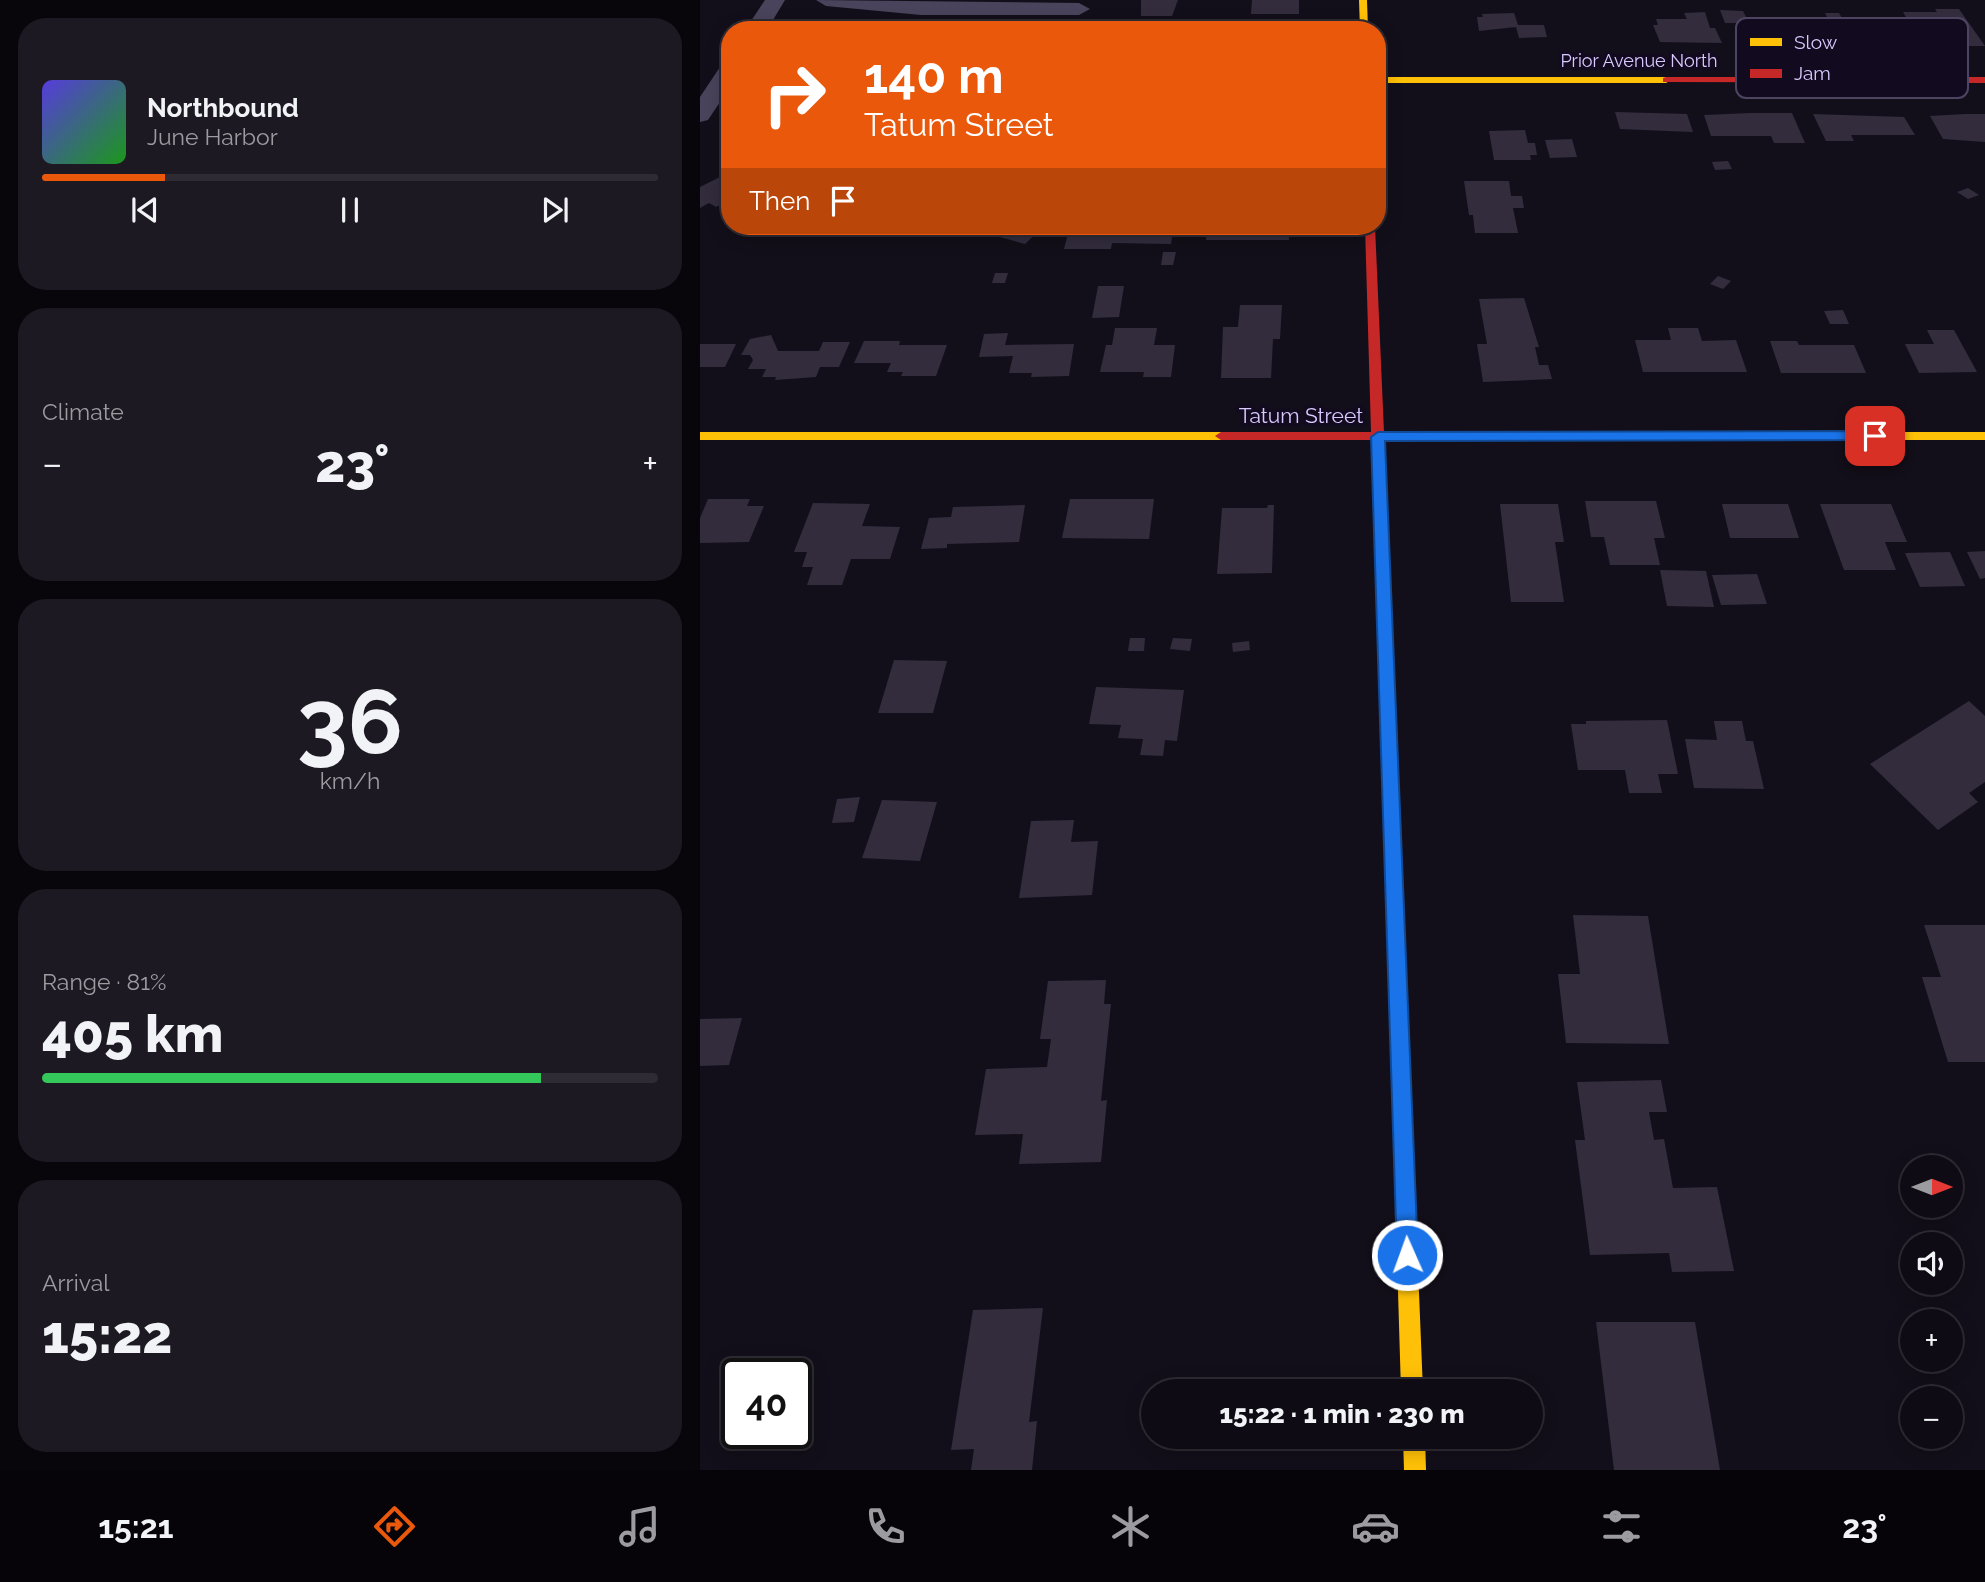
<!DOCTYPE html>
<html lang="en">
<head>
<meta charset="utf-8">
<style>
	:root { --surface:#0e0b14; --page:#1c1922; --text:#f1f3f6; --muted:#9b9ba0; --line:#2e2b34; --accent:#ea580c }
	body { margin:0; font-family:Raleway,sans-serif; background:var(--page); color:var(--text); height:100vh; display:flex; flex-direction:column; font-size:26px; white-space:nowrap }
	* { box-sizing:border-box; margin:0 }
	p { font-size:23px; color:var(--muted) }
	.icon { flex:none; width:38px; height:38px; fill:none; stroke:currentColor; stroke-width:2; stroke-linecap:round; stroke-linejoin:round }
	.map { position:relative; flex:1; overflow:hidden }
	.panel { display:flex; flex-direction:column; gap:18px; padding:18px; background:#08060b; width:700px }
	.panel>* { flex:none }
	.hud { position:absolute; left:21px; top:21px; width:665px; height:214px; border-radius:28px; box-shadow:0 4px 18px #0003,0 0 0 2px var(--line); background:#ea580c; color:#fff; overflow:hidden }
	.needle { width:46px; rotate:90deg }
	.controls { position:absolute; left:1200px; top:1155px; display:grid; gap:14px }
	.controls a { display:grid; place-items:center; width:63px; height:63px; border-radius:50%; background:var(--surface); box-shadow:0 4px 18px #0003,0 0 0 2px var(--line); font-size:35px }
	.speed { position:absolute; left:21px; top:1358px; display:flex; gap:14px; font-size:35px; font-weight:700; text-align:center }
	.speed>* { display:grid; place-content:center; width:91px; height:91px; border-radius:50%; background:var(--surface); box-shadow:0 4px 18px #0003,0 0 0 2px var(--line); line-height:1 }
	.speed .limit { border:4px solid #111; border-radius:10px; background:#fff; color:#111 }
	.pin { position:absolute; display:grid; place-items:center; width:60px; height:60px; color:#fff; margin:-30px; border-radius:14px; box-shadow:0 4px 10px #0006 }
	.me { position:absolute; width:77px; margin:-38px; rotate:358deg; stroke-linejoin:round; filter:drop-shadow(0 0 5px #0008) }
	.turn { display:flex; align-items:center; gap:24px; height:147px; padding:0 28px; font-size:32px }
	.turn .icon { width:91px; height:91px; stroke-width:2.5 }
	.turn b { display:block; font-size:49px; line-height:60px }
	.then { display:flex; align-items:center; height:66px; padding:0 28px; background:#0003; gap:14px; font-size:26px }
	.big { font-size:52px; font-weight:800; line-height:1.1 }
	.panel .card { flex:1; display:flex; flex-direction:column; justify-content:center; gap:10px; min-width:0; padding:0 24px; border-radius:28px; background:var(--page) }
	.panel .dial { align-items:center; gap:0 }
	.dial b { font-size:91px; line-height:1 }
	.song { display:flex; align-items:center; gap:21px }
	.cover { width:84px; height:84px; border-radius:10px; background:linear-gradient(135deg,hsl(250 70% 55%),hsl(120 70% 35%)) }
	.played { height:7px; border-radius:4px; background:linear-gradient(90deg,var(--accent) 20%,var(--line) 20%) }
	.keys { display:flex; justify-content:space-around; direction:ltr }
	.heat { display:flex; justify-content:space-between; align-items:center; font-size:38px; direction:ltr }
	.charge { height:10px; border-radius:5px; background:linear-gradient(90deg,#34c759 81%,var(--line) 0) }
	.trip { position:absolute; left:441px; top:1379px; width:402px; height:70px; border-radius:35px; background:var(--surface); box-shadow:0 4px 18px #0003,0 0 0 2px var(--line); font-weight:800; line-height:70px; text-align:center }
	.dock { display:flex; height:112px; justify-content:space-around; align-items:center; background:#060408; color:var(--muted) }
	.dock .icon { width:49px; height:49px }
	.dock .on { color:var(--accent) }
	.dock b { font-size:32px; color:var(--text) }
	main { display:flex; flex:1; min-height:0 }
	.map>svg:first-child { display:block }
	.building { fill:#322c3d }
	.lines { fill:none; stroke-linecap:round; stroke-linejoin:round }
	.street { fill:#49445b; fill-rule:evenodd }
	.slow { fill:#ffc107; fill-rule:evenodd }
	.jam { fill:#c62828; fill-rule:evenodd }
	.route { fill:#1a73e8; stroke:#114b97; stroke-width:2 }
	.labels { text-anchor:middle; stroke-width:7; stroke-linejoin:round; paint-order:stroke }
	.far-street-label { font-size:18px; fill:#d8c9ff; stroke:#120b1f }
	.street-label { font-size:21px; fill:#d8c9ff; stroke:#120b1f }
	.key { fill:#120b1f; stroke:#4d4462; stroke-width:2 }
	.key-label { font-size:19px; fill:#d8c9ff }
</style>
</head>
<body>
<main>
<section class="panel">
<div class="card">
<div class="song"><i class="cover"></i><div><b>Northbound</b><p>June Harbor</p></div></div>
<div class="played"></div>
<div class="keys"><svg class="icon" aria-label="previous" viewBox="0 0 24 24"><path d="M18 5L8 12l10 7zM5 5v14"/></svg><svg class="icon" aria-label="pause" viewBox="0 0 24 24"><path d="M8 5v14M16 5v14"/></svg><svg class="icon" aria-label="next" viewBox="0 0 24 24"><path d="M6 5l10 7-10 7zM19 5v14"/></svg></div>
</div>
<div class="card"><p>Climate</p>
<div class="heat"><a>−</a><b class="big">23°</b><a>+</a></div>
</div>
<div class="card dial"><b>36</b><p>km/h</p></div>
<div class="card"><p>Range · 81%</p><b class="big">405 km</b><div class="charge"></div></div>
<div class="card"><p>Arrival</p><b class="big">15:22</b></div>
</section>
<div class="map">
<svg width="1285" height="1470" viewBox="0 0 1285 1470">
	<rect width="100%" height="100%" fill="#130f1a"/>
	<path class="building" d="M 441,0 L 478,0 L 472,16 L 441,16 Z
		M 552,0 L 599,0 L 599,14 L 551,14 Z
		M 1235,9 L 1259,9 L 1285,46 L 1253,46 L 1246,35 L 1229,35 L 1234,43 L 1204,43 L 1190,19 L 1207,19 L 1203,12 L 1237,12 Z
		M 1020,10 L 1043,11 L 1049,23 L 1025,23 Z
		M 1005,12 L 1010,28 L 1015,28 L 1022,43 L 960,42 L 953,25 L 958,25 L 956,19 L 987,19 L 984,13 Z
		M 814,13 L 818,25 L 844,25 L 847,37 L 819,38 L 816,27 L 779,31 L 777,17 L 783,17 L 782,14 Z
		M 1125,13 L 1139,13 L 1142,18 L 1177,19 L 1190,40 L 1124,37 L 1115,18 L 1128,19 Z
		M 915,112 L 987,114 L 993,132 L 920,129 Z
		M 1051,113 L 1092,113 L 1105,143 L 1074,143 L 1071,136 L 1011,136 L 1004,115 Z
		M 1113,114 L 1204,117 L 1215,135 L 1151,135 L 1154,141 L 1126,141 Z
		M 1265,114 L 1285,114 L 1285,142 L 1243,139 L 1230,116 Z
		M 825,130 L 828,143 L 835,143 L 837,155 L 830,155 L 831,160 L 794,160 L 789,131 Z
		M 872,139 L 877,157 L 850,158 L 845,140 Z
		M 1028,161 L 1032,169 L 1015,170 L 1012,162 Z
		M 30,172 L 30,200 L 16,207 L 9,203 L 0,208 L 0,187 Z
		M 764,181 L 809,181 L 811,196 L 822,196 L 824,208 L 813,208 L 818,233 L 775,233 L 773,215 L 769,215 Z
		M 1268,188 L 1279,195 L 1268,199 L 1257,192 Z
		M 260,226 L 344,226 L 325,244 Z
		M 370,226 L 474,226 L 471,244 L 412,243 L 411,249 L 364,249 Z
		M 507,226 L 589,226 L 589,240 L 506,240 Z
		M 463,252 L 476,252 L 473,265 L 461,265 Z
		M 295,273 L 308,273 L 305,283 L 292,283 Z
		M 1018,276 L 1031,281 L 1023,289 L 1010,284 Z
		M 398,286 L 424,286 L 419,317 L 392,318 Z
		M 824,298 L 839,347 L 835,347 L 839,365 L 848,365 L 852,379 L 783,382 L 777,344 L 787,344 L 779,299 Z
		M 540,305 L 582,305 L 580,339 L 573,339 L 571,378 L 521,378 L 523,327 L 538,327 Z
		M 1143,310 L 1149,324 L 1130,324 L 1124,311 Z
		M 415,328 L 457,328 L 454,345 L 475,345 L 471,377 L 443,377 L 444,372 L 400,372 L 406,345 L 412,345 Z
		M 968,328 L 998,328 L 1002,341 L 1036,340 L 1047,372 L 943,372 L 935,340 L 971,340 Z
		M 1227,330 L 1254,330 L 1277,372 L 1219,373 L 1205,344 L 1234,344 Z
		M 308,333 L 305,345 L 374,344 L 369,376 L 331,377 L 332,373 L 309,373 L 313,356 L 279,357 L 284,334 Z
		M 71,335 L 78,351 L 119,351 L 123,342 L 150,342 L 139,367 L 120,367 L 116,377 L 75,380 L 76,377 L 62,377 L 66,369 L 48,369 L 53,360 L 50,355 L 41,355 L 50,339 Z
		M 164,341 L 200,341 L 199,345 L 247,345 L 236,376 L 201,376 L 203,372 L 187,372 L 191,363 L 154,363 Z
		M 1070,341 L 1097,341 L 1099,345 L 1154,345 L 1166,373 L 1081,373 Z
		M 0,344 L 36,344 L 25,367 L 0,367 Z
		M 8,499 L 50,499 L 47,506 L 64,506 L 49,542 L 0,543 L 0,518 Z
		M 370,499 L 454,499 L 449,539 L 362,538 Z
		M 885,501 L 956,501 L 965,538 L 954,538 L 960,565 L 910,565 L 904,537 L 891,537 Z
		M 113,503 L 170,504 L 162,526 L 200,527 L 190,559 L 151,559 L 142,585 L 107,585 L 113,567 L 102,567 L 107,552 L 94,552 Z
		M 800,504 L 858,504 L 864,542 L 855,542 L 864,602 L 811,602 Z
		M 1022,504 L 1088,504 L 1099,538 L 1030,538 Z
		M 1120,504 L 1191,504 L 1207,542 L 1185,542 L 1196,570 L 1144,570 Z
		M 325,505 L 319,542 L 247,544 L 247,548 L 221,549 L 229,518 L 251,517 L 253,507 Z
		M 568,505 L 574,505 L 572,573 L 517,574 L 522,508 L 567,508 Z
		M 1285,551 L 1285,578 L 1280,579 L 1267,552 Z
		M 1250,552 L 1265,586 L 1220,587 L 1205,553 Z
		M 960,570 L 1006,571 L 1014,607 L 967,606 Z
		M 1057,574 L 1067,604 L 1021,605 L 1012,575 Z
		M 430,638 L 445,638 L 444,651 L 428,651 Z
		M 473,638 L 492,639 L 490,651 L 470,649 Z
		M 549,641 L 550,650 L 533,652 L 532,643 Z
		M 194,660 L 247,661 L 233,713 L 178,713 Z
		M 396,687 L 484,690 L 477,741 L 465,740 L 463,756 L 440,755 L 443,739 L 418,738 L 421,725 L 389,724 Z
		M 1269,701 L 1285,716 L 1285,782 L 1269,793 L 1278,802 L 1238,830 L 1170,764 Z
		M 967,720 L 978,774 L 958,774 L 962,793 L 929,793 L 925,770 L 878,770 L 871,724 L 886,724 L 886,721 Z
		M 1014,721 L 1042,721 L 1046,741 L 1053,741 L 1064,789 L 994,788 L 985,739 L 1017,740 Z
		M 160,797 L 154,822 L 132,823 L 137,799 Z
		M 182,800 L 237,802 L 220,861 L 162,858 Z
		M 374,820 L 371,842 L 398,841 L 392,895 L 319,898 L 331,821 Z
		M 873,915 L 948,916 L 969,1044 L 866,1043 L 858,974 L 880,974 Z
		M 1224,925 L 1285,925 L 1285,1062 L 1248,1062 L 1222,977 L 1241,977 Z
		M 406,980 L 404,1004 L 411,1004 L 401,1101 L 407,1100 L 401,1162 L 319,1164 L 323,1134 L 275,1135 L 286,1069 L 347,1067 L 351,1039 L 340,1039 L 348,981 Z
		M 42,1018 L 29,1065 L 0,1066 L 0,1019 Z
		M 961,1080 L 967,1112 L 949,1112 L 954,1140 L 964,1139 L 973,1188 L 1017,1187 L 1034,1271 L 972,1272 L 969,1253 L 890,1255 L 875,1140 L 885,1140 L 877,1082 Z
		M 343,1308 L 329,1422 L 337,1421 L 332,1470 L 271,1470 L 274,1449 L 251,1450 L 273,1310 Z
		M 896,1322 L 995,1322 L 1020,1470 L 914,1470 Z"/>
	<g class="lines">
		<path class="street" d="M 65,0 L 85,0 L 67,30 L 45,30 Z
			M 116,0 L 379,3 L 390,9 L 379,15 L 221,15 L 126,6 Z
			M 30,62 L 30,87 L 8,120 L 0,122 L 0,97 L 22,64 Z"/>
		<path class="slow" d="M 659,0 L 667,0 L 668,30 L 660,30 Z
			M 677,77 L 966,77 L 971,80 L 966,83 L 677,83 Z
			M 0,432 L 521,432 L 527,436 L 521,440 L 0,440 Z
			M 918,432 L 1285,432 L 1285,440 L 918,440 L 912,436 Z
			M 692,818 L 698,821 L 700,826 L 723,1391 L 701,1391 L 684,826 L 686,821 Z
			M 703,1437 L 725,1437 L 726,1470 L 704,1470 Z"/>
		<path class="jam" d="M 966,77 L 1285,77 L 1285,83 L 963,82 L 963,78 Z
			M 665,226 L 675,226 L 684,432 L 918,432 L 924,436 L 918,440 L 684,440 L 700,826 L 698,831 L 692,834 L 686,831 L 684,826 L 671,440 L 521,440 L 515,436 L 521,432 L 671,432 Z"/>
	</g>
	<path class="route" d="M 1175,431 L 1181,436 L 1175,440 L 685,441 L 718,1255 L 715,1262 L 707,1265 L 700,1262 L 697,1255 L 671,437 L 678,432 Z"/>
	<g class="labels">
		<g class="far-street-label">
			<text x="939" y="67">Prior Avenue North</text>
		</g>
		<g class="street-label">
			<text x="601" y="423">Tatum Street</text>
		</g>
	</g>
	<rect x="1036" y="18" width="232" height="80" rx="10" class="key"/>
	<rect x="1050" y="38" width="32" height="8" fill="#ffc107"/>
	<rect x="1050" y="69" width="32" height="9" fill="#c62828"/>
	<g class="key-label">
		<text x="1094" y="49">Slow</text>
		<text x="1094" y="80">Jam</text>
	</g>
</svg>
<div class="controls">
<a><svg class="needle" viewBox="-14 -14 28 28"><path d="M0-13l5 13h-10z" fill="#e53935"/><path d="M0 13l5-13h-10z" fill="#9b9ba0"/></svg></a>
<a><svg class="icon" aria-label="sound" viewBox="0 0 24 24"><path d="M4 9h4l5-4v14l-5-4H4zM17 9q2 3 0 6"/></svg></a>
<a>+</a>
<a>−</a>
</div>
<div class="speed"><div class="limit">40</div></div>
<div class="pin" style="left:1175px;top:436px;background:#d93025"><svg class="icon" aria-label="arrive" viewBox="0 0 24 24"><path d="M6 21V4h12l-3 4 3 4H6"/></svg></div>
<svg class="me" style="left:707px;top:1255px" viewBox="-20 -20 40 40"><circle r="17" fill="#1a73e8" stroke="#fff" stroke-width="3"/><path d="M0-11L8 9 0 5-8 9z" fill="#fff"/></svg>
<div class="trip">15:22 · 1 min · 230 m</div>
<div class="hud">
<div class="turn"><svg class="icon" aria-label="right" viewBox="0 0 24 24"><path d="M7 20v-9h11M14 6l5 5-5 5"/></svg><div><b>140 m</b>Tatum Street</div></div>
<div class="then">Then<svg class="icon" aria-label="arrive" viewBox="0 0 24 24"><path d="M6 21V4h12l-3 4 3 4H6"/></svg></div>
</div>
</div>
</main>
<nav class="dock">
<b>15:21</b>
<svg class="icon on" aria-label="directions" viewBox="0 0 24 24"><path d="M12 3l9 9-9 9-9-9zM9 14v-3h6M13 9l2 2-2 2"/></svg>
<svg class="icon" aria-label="music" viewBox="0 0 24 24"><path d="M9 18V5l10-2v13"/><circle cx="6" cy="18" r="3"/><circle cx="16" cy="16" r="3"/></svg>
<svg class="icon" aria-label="phone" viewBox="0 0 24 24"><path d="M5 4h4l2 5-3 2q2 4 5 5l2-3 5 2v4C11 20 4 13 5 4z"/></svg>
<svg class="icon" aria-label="climate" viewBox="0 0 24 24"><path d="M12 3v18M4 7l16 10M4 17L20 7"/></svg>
<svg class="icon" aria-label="car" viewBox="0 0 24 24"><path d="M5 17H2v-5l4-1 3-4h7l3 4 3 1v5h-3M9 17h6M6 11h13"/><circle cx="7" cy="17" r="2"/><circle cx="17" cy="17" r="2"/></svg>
<svg class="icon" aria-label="filters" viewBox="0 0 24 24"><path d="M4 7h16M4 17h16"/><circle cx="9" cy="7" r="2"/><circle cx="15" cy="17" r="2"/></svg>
<b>23°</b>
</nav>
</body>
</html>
